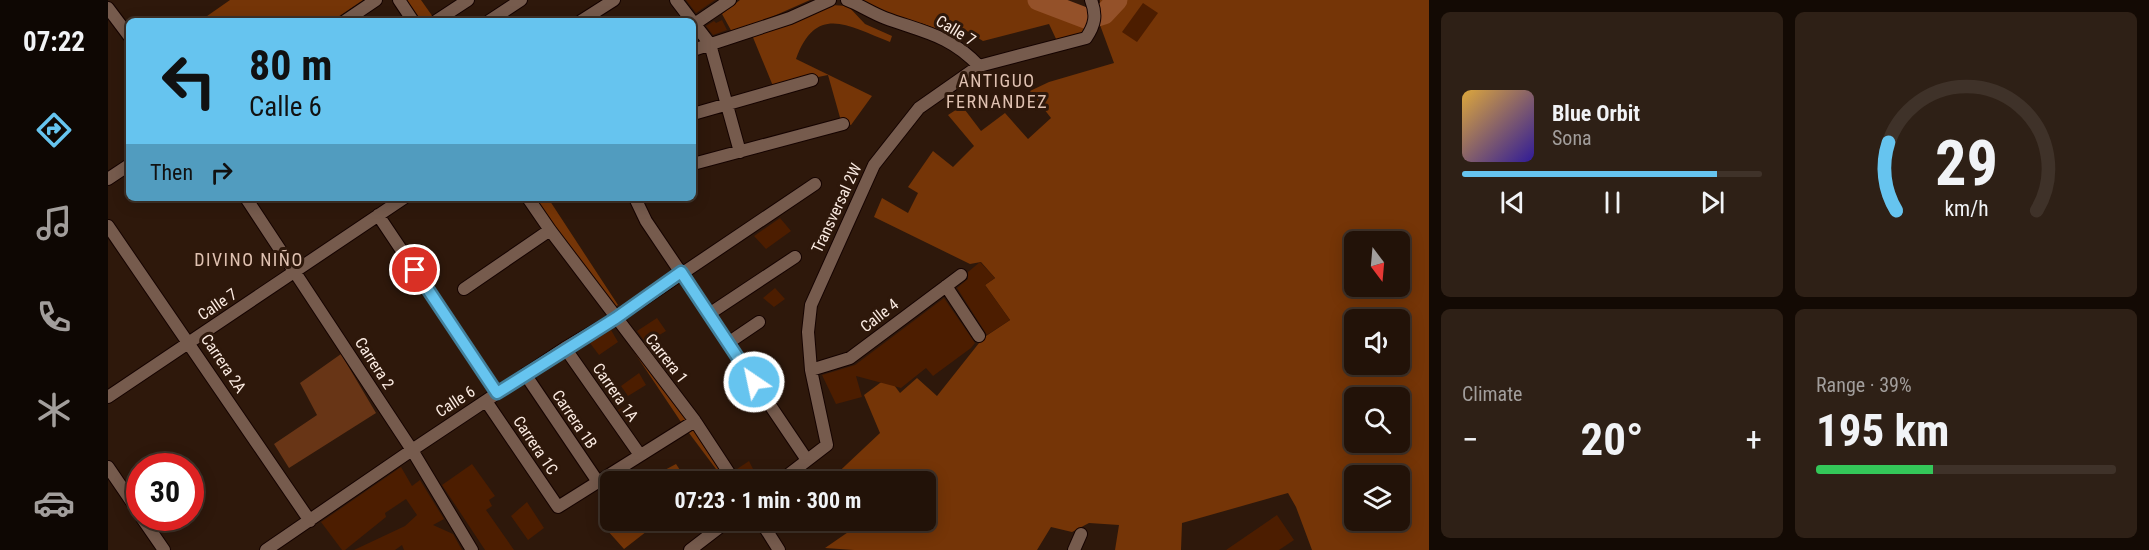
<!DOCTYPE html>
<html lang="en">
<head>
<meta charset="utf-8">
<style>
	:root { --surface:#221208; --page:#2e2016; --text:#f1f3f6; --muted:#a29e9c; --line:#3f3229; --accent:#66c4ef }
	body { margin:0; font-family:"Roboto Condensed",sans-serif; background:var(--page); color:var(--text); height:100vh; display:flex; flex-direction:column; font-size:22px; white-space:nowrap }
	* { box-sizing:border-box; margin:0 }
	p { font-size:20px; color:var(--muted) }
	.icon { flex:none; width:33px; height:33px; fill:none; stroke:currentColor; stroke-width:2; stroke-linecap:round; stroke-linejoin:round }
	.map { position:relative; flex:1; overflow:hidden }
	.side { display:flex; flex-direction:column; gap:12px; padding:12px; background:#130a04; width:720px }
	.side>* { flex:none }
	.top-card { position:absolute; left:18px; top:18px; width:570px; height:183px; border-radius:9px; box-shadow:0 3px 15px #0003,0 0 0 2px var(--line); background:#66c4ef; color:#111; overflow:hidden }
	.needle { width:39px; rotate:164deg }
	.fabs { position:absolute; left:1236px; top:231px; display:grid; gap:12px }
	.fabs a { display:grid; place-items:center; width:66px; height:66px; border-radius:9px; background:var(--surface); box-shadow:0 3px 15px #0003,0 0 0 2px var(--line); font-size:30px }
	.speed { position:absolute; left:18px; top:453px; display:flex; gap:12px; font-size:30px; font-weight:700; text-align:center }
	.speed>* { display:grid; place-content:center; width:78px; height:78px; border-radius:50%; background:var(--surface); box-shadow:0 3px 15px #0003,0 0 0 2px var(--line); line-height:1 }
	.speed .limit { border:9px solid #d22; background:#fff; color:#111 }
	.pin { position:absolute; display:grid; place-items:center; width:51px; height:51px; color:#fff; margin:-26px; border:3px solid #fff; border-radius:50%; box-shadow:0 2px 6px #0007 }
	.me { position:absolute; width:66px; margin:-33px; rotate:326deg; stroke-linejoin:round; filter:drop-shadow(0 0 4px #0008) }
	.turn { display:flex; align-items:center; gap:21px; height:126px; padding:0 24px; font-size:27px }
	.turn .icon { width:78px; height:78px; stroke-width:2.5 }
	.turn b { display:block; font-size:42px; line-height:51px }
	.then { display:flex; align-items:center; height:57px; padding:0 24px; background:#0003; gap:12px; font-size:22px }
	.big { font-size:45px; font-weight:700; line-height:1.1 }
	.side .widget { flex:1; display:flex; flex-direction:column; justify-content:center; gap:9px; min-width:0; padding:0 21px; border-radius:9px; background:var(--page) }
	.side .dial { align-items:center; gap:0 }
	.dial svg { height:156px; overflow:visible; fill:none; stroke:var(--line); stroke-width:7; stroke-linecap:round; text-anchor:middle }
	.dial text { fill:var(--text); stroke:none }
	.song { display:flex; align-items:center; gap:18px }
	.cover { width:72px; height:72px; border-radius:9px; background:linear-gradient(135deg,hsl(40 70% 55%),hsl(250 70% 35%)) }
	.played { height:6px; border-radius:3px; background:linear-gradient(90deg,var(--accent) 85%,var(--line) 85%) }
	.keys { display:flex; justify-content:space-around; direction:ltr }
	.heat { display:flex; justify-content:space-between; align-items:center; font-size:33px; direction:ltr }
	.charge { height:9px; border-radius:4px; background:linear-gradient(90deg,#34c759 39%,var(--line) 0) }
	.side .tiles { flex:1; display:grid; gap:12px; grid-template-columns:repeat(2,1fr) }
	.trip { position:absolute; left:492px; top:471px; width:336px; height:60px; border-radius:9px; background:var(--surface); box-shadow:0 3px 15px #0003,0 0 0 2px var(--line); font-weight:700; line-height:60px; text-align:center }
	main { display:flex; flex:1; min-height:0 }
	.menu { display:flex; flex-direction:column; width:108px; justify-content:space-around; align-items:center; background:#0e0703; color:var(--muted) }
	.menu .icon { width:42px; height:42px }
	.menu .on { color:var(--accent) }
	.menu b { font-size:27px; color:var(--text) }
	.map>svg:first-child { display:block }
	.green { fill:#683516 }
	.forest { fill:#753507; fill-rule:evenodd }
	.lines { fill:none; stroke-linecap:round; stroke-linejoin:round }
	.river { stroke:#945129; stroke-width:21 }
	.building { fill:#4c1d00 }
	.minor-casing { stroke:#150300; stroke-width:14 }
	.minor { stroke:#765b4d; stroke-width:12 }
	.route-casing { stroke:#427f9b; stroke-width:15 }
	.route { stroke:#66c4ef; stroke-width:10 }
	.labels { text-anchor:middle; stroke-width:6; stroke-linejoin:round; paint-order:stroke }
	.street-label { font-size:16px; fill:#fbebe2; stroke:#2e180b }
	.neighbourhood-label { font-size:18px; letter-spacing:1.5px; fill:#dfc1b1; stroke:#2e180b }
</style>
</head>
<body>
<main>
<nav class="menu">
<b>07:22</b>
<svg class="icon on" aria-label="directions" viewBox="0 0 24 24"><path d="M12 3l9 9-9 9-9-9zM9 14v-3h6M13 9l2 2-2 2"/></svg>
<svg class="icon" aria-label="music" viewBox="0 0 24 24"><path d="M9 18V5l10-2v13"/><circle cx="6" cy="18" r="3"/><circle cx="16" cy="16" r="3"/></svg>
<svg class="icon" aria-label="phone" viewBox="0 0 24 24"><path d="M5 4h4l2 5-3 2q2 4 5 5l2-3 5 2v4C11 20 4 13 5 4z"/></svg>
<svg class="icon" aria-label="climate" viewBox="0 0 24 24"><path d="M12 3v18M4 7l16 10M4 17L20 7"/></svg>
<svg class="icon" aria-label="car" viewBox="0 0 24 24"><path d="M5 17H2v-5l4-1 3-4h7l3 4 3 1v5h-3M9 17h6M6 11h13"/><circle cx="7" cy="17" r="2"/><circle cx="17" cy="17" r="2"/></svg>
</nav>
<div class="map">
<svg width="1321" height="550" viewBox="0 0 1321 550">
	<rect width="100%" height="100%" fill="#2e180b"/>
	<path class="green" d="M 233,354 L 268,413 L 181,468 L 166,444 L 209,415 L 192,383 Z"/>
	<path class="forest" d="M 122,0 L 255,0 L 224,21 L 92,21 Z
		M 297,0 L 313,0 L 325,17 L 319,21 L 312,21 Z
		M 632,0 L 702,0 L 625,34 L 614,14 Z
		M 752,0 L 954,0 L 962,9 L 981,9 L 982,25 L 975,35 L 949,41 L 941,24 L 875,41 L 835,16 L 829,29 L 813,23 L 801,23 Z
		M 992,0 L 1321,0 L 1321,550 L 1204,550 L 1188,507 L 1180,493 L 1074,523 L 1073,550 L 1007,550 L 1011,525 L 981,523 L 964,532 L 943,527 L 929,550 L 746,550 L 717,548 L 746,528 L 739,521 L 818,520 L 818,482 L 721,481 L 772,433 L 756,395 L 780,377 L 792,393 L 809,378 L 829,396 L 875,338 L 902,320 L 877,285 L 887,278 L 873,262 L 862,264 L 766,217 L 774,198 L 800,213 L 810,193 L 800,187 L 825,151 L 845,167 L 866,146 L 840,115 L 854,106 L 873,131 L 897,113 L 920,139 L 943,118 L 922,91 L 941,82 L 1006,63 L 992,25 ZM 1246,242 L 1292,242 L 1292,286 L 1246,286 ZM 1246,320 L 1292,320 L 1292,364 L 1246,364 ZM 1246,398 L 1292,398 L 1292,442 L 1246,442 ZM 1246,476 L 1292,476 L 1292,520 L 1246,520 Z
		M 723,5 L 740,6 L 757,24 L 784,36 L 782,42 C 741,26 708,3 688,59 L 764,96 L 743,125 L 733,121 L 720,75 L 665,86 L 644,35 Z
		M 426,198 L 440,198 L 510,305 L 501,311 Z
		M 506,322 L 627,481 L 617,481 L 575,425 Z
		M 568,464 L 576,476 L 571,481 L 536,481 Z
		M 502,511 L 502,520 L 552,521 L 516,549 L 490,520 Z"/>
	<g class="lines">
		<path class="river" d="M 930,0 L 980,19 L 996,14 L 1009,0"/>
	</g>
	<path class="building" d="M 578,0 L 607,0 L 588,13 Z
		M 1035,3 L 1050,13 L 1029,42 L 1014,32 Z
		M 614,20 L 619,30 L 605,35 L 598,26 L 606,21 L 608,23 Z
		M 672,218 L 683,231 L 658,249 L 646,236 Z
		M 872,262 L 887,278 L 877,285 L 902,320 L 879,335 L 849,288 L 860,279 L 860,272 Z
		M 667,288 L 677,299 L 666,307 L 655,298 Z
		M 836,298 L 867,343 L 863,348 L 825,376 L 818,368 L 793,388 L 748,376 L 754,397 L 728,404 L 714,375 L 747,365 Z
		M 549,318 L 558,331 L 538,343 L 529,331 Z
		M 503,330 L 510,342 L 491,355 L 482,343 Z
		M 531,373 L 538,385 L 520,396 L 513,386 Z
		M 522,404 L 529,416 L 519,422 L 510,410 Z
		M 641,461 L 647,473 L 635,480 L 629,469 Z
		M 364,464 L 387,496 L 381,500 L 384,506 L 378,510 L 406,550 L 377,550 L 334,485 Z
		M 293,467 L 304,486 L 312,480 L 336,519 L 325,525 L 345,534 L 354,550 L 296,550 L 294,545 L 287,550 L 246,550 L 297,526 L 309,515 L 298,499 L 277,513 L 278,517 L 237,550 L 234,550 L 213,522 Z
		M 419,502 L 436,528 L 420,540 L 403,516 Z
		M 1169,515 L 1186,540 L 1171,550 L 1118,550 Z"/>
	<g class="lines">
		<g class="minor-casing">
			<path id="minor" d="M 291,0 L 305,21
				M 568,0 L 584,21
				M 739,0 C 752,5 764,13 777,18 C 815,32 842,35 871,66
				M 0,8 L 21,36
				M 237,21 L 268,0
				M 328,21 L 360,0
				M 381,21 L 413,0
				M 473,21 L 506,0
				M 585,22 L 602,44 L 632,152
				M 585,25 L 622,0
				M 585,50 L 682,18 L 722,0
				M 585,114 L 704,80
				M 585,164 L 735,124
				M 0,179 L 21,165
				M 138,198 L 304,450 L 364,550
				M 420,198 L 442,230 L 587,421 L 627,482
				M 527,198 L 538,221 L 699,460
				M 270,215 L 389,393
				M 0,226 L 202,521
				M 838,286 L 871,336
				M 356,289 L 442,230
				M 601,314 L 687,257
				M 620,343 L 651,322
				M 457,348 L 532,455
				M 703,370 L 742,358 L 853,275
				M 417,374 L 490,482
				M 0,397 L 296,198
				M 378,401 L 450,507 L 587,421
				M 0,467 L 32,514
				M 671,482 L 719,445 L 703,370 L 700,332 L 703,305 L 766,165 L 811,108 L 871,66 L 978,38 C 987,25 989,15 983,0
				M 34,518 L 56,550
				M 652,520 L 671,550
				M 158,550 L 304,450 L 457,348 L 508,318 L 707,184
				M 582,550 L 621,520
				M 966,550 L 973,534"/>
		</g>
		<use href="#minor" class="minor"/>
	</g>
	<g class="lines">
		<g class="route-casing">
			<path id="route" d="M 307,270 L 389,393 L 508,318 L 573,272 L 646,382"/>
		</g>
		<use href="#route" class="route"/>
	</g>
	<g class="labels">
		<g class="street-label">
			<text transform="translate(848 30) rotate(31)" y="6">Calle 7</text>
			<text transform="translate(728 208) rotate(-65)" y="6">Transversal 2W</text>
			<text transform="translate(109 304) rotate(-34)" y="6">Calle 7</text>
			<text transform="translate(771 315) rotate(-38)" y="6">Calle 4</text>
			<text transform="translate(559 358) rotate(52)" y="6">Carrera 1</text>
			<text transform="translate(116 363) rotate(56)" y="6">Carrera 2A</text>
			<text transform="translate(267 363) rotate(57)" y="6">Carrera 2</text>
			<text transform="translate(508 392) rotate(55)" y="6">Carrera 1A</text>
			<text transform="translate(347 401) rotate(-33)" y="6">Calle 6</text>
			<text transform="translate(467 419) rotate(56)" y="6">Carrera 1B</text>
			<text transform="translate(428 445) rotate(56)" y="6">Carrera 1C</text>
		</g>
		<g class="neighbourhood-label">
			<text x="889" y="87">ANTIGUO<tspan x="889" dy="21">FERNANDEZ</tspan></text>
			<text x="141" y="266">DIVINO NIÑO</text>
		</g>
	</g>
</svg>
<div class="fabs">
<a><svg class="needle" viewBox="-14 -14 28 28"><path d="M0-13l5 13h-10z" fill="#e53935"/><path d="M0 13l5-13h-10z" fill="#a29e9c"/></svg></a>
<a><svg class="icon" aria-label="sound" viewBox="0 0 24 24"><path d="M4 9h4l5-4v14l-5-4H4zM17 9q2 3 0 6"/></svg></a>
<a><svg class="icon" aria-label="search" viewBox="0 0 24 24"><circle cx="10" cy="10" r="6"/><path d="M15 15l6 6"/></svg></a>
<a><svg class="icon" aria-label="layers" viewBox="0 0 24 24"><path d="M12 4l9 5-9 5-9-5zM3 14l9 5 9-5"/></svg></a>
</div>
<div class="speed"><div class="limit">30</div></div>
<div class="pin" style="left:307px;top:270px;background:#d93025"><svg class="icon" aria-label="arrive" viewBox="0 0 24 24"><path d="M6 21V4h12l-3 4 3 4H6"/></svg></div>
<svg class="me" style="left:646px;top:382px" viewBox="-20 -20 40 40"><circle r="17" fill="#66c4ef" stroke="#fff" stroke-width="3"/><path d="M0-11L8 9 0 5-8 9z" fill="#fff"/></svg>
<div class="trip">07:23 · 1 min · 300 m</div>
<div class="top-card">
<div class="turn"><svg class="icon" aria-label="left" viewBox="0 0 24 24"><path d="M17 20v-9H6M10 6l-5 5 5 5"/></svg><div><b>80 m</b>Calle 6</div></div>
<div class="then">Then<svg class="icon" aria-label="right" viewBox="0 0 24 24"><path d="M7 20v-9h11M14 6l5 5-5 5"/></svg></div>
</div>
</div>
<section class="side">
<div class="tiles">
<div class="widget">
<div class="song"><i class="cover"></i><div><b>Blue Orbit</b><p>Sona</p></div></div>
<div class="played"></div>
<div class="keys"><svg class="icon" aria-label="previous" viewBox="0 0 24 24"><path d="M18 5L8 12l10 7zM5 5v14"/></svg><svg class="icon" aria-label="pause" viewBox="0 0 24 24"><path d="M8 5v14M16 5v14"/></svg><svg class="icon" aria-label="next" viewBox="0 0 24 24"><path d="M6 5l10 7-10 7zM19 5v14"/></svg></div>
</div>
<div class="widget dial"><svg viewBox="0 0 100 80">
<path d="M14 69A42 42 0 1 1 86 69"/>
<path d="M14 69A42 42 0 0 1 10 34" stroke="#66c4ef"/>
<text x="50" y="56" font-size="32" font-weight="700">29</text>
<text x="50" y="72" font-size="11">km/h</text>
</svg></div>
<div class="widget"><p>Climate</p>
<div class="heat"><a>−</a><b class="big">20°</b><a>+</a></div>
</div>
<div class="widget"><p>Range · 39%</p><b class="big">195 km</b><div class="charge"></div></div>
</div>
</section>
</main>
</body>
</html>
